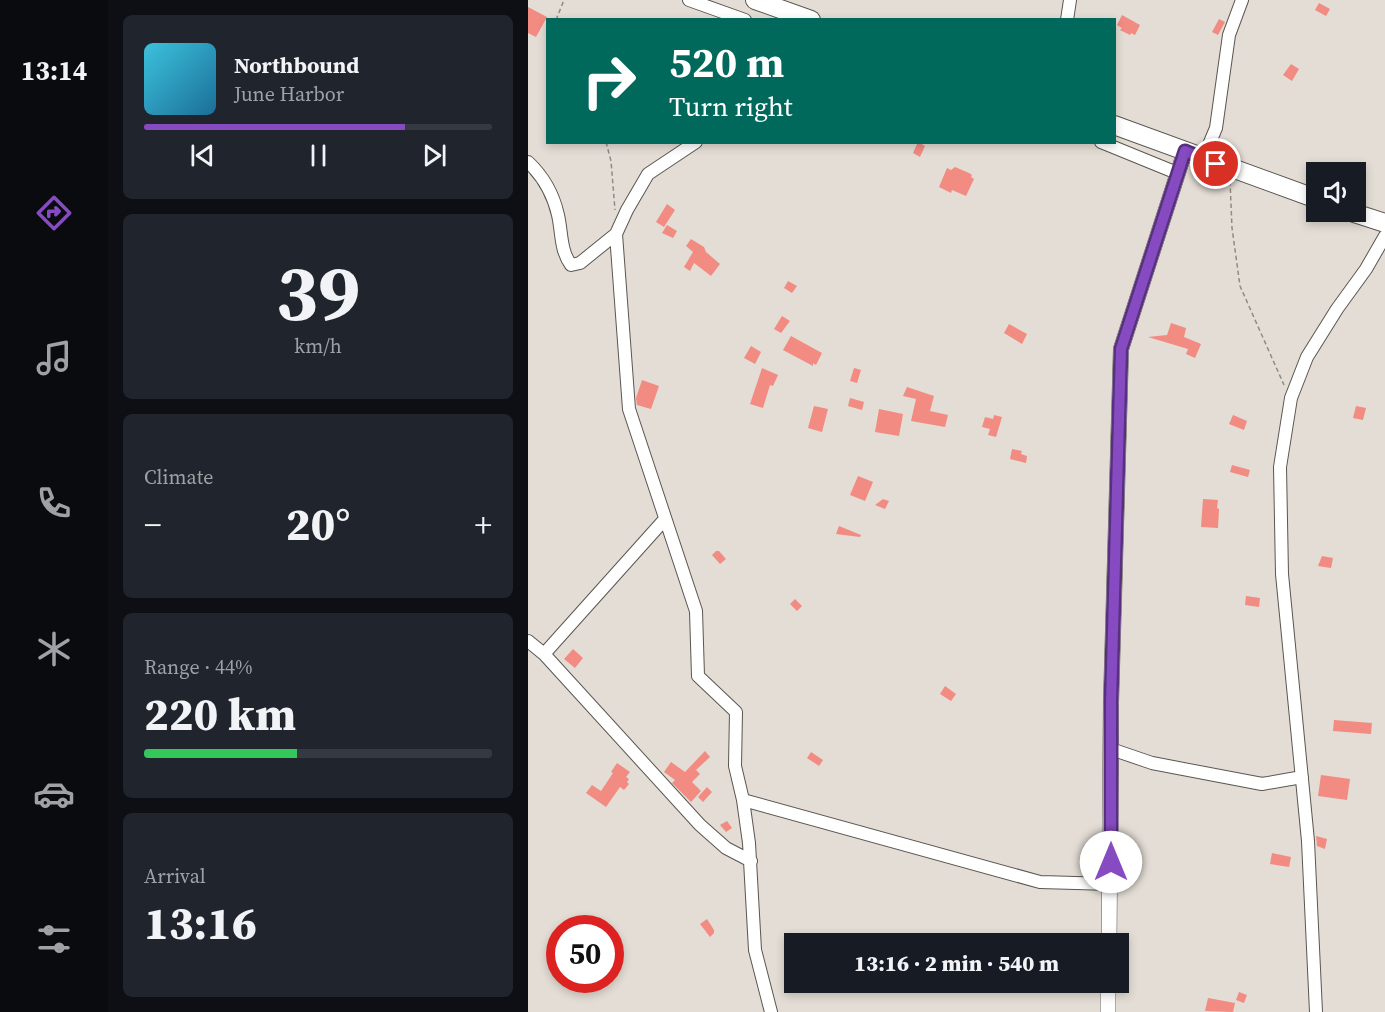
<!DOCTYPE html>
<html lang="en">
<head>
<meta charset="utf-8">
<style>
	:root { --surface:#171b24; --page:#20242c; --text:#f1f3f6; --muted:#9ea1a6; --line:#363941; --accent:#864bc1 }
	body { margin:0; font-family:"Source Serif 4",serif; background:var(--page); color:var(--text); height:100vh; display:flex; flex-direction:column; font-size:22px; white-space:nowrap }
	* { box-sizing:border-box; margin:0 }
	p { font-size:20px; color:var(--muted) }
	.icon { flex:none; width:33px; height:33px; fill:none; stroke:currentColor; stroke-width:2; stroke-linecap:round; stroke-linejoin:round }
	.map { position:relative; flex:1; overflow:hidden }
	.panel { display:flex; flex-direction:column; gap:15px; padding:15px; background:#0d0f14; width:420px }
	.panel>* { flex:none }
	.hud { position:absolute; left:18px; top:18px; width:570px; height:126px; border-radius:0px; box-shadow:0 3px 9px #0003; background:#00695c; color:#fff; overflow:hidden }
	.tools { position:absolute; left:778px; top:162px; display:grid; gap:12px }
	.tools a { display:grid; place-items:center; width:60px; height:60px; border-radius:0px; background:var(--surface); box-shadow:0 3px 9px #0003; font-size:30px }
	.speed { position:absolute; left:18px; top:915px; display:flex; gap:12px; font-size:30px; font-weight:700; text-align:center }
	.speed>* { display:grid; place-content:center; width:78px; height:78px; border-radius:50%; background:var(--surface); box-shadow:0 3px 9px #0003; line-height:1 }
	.speed .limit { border:9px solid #d22; background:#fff; color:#111 }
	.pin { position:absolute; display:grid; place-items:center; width:51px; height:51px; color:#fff; margin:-26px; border:3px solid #fff; border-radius:50%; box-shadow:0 2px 6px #0007 }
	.me { position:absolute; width:66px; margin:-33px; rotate:0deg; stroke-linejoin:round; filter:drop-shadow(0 0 4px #0008) }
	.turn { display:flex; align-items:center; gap:21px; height:126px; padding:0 24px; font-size:27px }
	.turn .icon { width:78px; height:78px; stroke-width:2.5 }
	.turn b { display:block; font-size:42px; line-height:51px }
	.big { font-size:45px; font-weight:800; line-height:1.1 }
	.panel .tile { flex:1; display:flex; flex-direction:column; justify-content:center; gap:9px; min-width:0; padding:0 21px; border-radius:9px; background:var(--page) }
	.panel .dial { align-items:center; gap:0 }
	.dial b { font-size:78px; line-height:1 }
	.song { display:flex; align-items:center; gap:18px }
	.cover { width:72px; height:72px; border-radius:9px; background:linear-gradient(135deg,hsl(190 70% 55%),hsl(200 70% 35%)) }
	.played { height:6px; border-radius:3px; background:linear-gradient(90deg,var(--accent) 75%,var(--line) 75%) }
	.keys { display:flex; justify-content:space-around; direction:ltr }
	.heat { display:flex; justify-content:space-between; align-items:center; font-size:33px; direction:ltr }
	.charge { height:9px; border-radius:4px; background:linear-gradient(90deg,#34c759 44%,var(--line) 0) }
	.trip { position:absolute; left:256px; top:933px; width:345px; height:60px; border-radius:0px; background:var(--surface); box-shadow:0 3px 9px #0003; font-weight:800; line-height:60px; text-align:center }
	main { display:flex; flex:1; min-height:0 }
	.tabs { display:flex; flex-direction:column; width:108px; justify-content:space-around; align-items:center; background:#090b0e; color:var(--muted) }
	.tabs .icon { width:42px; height:42px }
	.tabs .current { color:var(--accent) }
	.tabs b { font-size:27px; color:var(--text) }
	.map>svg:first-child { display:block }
	.building { fill:#f28b81 }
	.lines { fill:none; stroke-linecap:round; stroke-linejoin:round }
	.minor-casing { stroke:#5b5650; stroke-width:14 }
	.major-casing { stroke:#5b5650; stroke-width:16 }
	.highway-casing { stroke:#5b5650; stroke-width:20 }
	.path { stroke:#8f8b85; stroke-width:1.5; stroke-dasharray:4.5 3; stroke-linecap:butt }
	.minor { stroke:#fff; stroke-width:12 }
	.major { stroke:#fff; stroke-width:15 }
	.highway { stroke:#fff; stroke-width:18 }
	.route-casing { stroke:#57317d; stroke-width:15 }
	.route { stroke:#864bc1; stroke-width:10 }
</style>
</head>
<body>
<main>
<nav class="tabs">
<b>13:14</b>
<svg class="icon current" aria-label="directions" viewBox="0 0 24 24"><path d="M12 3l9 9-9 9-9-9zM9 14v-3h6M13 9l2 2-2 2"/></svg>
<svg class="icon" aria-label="music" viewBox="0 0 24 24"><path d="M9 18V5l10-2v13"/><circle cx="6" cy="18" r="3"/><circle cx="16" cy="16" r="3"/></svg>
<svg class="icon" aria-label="phone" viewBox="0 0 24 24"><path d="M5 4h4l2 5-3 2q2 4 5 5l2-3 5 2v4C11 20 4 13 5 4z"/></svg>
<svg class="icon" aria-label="climate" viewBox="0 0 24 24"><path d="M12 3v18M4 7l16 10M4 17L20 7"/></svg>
<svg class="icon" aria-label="car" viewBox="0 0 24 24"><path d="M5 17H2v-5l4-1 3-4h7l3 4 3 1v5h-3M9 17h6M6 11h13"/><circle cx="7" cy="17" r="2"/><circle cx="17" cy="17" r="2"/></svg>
<svg class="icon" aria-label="filters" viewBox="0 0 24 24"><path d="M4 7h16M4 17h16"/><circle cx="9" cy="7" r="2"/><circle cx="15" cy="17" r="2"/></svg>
</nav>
<section class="panel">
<div class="tile">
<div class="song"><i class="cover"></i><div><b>Northbound</b><p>June Harbor</p></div></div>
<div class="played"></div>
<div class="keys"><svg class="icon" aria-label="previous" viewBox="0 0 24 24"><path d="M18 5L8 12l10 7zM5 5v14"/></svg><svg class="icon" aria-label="pause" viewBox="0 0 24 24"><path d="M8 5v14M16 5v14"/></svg><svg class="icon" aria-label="next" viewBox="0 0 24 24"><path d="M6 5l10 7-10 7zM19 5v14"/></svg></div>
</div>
<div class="tile dial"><b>39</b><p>km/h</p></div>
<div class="tile"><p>Climate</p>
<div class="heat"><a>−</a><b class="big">20°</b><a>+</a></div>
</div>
<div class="tile"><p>Range · 44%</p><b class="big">220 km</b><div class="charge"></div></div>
<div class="tile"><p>Arrival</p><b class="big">13:16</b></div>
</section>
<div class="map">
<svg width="857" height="1012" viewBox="0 0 857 1012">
	<rect width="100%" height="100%" fill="#e3ddd5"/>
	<path class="building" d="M 791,3 L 802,9 L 798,16 L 787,10 Z
		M 0,7 L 19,17 L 8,37 L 0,33 Z
		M 594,15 L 612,25 L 607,35 L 603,33 L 602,35 L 592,30 L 594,28 L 589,25 Z
		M 691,19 L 697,22 L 690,35 L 684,32 Z
		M 763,64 L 771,69 L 764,81 L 755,75 Z
		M 390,142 L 397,146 L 392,157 L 385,153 Z
		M 427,167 L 441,173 L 444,175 L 443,177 L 446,179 L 438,196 L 424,190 L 423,193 L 411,187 L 419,168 L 423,170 Z
		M 139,204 L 147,210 L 136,227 L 128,222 Z
		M 139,225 L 149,231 L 145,238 L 134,233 Z
		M 163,239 L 176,247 L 178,252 L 192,264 L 183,276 L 166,263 L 162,271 L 156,267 L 165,252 L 158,246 Z
		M 260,281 L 269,286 L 264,293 L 256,288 Z
		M 254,316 L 262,321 L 253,333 L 246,329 Z
		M 643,323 L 658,328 L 656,337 L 673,344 L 667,358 L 658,354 L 660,349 L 620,337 L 639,335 Z
		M 481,324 L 499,334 L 494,344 L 476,333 Z
		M 263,336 L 294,353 L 288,365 L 285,363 L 285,366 L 255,350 Z
		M 223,346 L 233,352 L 227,364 L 216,358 Z
		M 234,368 L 250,375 L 245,386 L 242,385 L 235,408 L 222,404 Z
		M 326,368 L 333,370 L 329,383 L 322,381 Z
		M 114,380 L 131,386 L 123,409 L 109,405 L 108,398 Z
		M 379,387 L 406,396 L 402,411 L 420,415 L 417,427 L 383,421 L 388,399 L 375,396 Z
		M 322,398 L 336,402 L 334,410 L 320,406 Z
		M 286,406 L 300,409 L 294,432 L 280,428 Z
		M 828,406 L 838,408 L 835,420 L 825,418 Z
		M 351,409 L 375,414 L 371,436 L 347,432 Z
		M 466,415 L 474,417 L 468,437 L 460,435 L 462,429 L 454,427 L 457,417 L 465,419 Z
		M 705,415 L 719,421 L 716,430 L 701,424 Z
		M 484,449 L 494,451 L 493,454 L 499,456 L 498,463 L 482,459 Z
		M 704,465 L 722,470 L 720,477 L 702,472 Z
		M 330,476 L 345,482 L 337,501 L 322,495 Z
		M 355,499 L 361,501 L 357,509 L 347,505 Z
		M 675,499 L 690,500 L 689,508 L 691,509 L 690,528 L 673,527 Z
		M 311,526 L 333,535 L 332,537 L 308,534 Z
		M 188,551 L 191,551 L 198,559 L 192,564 L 184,555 Z
		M 794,556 L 805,558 L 803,568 L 790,566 Z
		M 718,596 L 732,598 L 731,607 L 717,605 Z
		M 267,599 L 274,606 L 269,611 L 262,604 Z
		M 45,649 L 55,658 L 47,668 L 36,659 Z
		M 417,686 L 428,694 L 423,701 L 412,694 Z
		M 806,720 L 844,723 L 843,734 L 805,731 Z
		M 177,751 L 182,757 L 168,770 L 172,774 L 164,782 L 173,791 L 163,802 L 144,783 L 147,780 L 136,772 L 143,762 L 157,772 Z
		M 283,752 L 295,760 L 291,766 L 279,758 Z
		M 89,763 L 102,772 L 98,777 L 101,779 L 99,782 L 101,784 L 96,790 L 92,787 L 78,807 L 58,793 L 64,785 L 73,791 L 85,773 L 83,772 Z
		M 793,775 L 822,779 L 819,800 L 790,796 Z
		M 179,787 L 184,792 L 175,802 L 170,797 Z
		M 199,821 L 204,828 L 198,832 L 192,825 Z
		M 788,836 L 799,839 L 797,849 L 789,846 Z
		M 744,853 L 763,857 L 761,867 L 742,864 Z
		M 179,919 L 186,930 L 186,933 L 182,937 L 172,924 Z
		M 711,992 L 719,995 L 716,1003 L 708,1000 Z
		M 680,998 L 707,1003 L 705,1012 L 677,1011 Z"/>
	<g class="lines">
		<g class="minor-casing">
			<path id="minor" d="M 161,0 L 217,20
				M 539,20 L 542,0
				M 168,142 L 120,174 L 99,210 L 88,234 L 101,409 L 168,611 L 170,676 L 208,712 L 207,766 L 215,800 L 221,843 L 227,950 L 243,1012
				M 573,142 L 649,173
				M 675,159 L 688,128 L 701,35 L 714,0
				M 0,162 C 16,177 25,193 30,215 C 34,232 32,250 43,265 L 52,263 L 88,234
				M 0,641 L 16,654 L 172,825 L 198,848 L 223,861
				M 16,654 L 137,519
				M 583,749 L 624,763 L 734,784 L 774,777
				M 215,800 L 512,882 L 583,884
				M 788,1012 L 780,841 L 754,574 L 752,467 L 763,398 L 779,357 L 809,309 L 838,269 L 857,236"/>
		</g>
		<g class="major-casing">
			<path id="major" d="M 581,944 L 583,702 L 593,349 L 657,151
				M 580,1012 L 580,982"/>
		</g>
		<g class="highway-casing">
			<path id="highway" d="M 227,0 L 283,20
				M 586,125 L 789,199
				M 823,212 L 857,223"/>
		</g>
		<path class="path" d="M 28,20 L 36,0
			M 78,142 L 83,161 L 87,210
			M 702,181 L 704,228 L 712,286 L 756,385"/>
		<use href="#minor" class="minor"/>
		<use href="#major" class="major"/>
		<use href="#highway" class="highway"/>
	</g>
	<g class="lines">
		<g class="route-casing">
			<path id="route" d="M 583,862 L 583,702 L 593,349 L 657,151 L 688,164"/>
		</g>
		<use href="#route" class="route"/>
	</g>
</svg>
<div class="tools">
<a><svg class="icon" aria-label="sound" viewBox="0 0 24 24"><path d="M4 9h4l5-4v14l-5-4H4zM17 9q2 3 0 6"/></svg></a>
</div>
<div class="speed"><div class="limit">50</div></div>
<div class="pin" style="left:688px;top:164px;background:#d93025"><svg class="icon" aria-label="arrive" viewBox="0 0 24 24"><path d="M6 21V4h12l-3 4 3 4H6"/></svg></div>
<svg class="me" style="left:583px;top:862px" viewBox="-20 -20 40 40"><circle r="19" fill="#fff"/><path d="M0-13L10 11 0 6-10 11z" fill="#864bc1"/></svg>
<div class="trip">13:16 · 2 min · 540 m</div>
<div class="hud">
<div class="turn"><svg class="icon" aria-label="right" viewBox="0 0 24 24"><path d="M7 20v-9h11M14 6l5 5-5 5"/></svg><div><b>520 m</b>Turn right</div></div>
</div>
</div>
</main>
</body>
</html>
